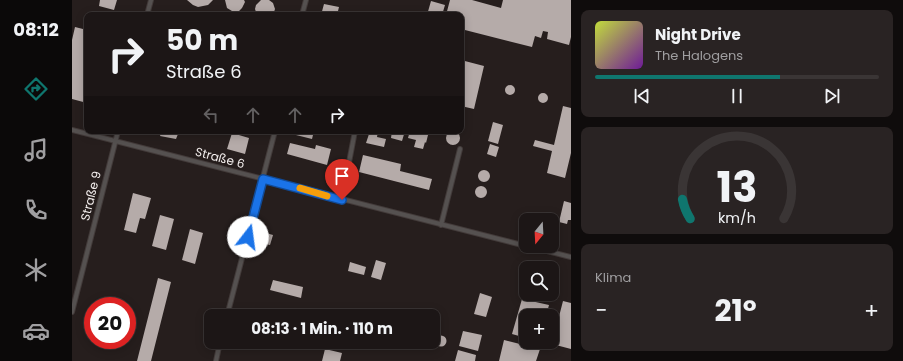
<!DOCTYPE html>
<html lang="de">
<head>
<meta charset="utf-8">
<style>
	:root { --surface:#1c1616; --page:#292323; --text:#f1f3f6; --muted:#a09fa1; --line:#3a3535; --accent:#0f766e }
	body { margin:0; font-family:Poppins,sans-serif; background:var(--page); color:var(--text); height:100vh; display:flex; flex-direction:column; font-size:15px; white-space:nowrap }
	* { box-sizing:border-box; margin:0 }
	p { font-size:13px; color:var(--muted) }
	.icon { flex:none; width:22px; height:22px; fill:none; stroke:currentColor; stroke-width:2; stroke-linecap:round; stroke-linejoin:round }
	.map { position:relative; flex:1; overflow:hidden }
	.drawer { display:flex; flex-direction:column; gap:10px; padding:10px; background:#0f0c0c; width:332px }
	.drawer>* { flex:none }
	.guide { position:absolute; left:12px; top:12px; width:380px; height:122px; border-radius:8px; box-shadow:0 2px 10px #0003,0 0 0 1px var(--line); background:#1c1616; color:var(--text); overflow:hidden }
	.needle { width:26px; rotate:198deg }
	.buttons { position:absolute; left:447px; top:213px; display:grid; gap:8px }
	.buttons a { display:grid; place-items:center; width:40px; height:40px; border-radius:8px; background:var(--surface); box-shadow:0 2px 10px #0003,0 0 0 1px var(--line); font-size:20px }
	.speed { position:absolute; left:12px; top:297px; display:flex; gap:8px; font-size:20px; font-weight:700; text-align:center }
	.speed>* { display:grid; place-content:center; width:52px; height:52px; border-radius:50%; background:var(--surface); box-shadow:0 2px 10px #0003,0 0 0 1px var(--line); line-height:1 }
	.speed .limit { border:6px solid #d22; background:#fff; color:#111 }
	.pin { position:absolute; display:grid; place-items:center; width:34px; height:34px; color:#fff; margin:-41px -17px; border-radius:50% 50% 50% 0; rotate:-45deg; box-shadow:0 0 4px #0007 }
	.pin .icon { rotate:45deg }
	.me { position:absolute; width:44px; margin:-22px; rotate:15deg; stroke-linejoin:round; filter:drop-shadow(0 0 3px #0008) }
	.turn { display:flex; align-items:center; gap:14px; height:84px; padding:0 16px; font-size:18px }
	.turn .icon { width:52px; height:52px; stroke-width:2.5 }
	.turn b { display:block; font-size:28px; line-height:34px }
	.lanes { display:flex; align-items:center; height:38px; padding:0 16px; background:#0003; justify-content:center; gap:20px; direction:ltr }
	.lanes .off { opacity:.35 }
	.big { font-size:30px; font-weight:700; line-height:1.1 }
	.drawer .widget { flex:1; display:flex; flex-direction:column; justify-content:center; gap:6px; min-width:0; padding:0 14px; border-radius:8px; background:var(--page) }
	.drawer .dial { align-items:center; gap:0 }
	.dial svg { height:104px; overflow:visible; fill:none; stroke:var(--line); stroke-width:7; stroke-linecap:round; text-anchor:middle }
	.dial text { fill:var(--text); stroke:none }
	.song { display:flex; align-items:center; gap:12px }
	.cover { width:48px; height:48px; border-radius:6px; background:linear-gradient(135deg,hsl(70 70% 55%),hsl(280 70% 35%)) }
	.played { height:4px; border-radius:2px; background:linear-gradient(90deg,var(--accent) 65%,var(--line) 65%) }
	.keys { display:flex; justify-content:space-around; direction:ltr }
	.heat { display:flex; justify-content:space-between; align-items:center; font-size:22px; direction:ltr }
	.trip { position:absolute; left:132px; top:309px; width:236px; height:40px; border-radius:8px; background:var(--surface); box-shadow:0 2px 10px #0003,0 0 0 1px var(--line); font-weight:700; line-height:40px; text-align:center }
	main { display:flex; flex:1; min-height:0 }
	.tabs { display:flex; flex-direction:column; width:72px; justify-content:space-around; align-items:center; background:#0b0909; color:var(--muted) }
	.tabs .icon { width:28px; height:28px }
	.tabs .selected { color:var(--accent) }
	.tabs b { font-size:18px; color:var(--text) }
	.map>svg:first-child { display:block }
	.building { fill:#b5aba9 }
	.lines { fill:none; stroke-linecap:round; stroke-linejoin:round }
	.service-casing { stroke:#433b3a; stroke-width:6 }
	.service { stroke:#555150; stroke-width:4 }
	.route-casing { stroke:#114b97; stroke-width:10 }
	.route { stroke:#1a73e8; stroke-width:7 }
	.slow { stroke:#f59e0b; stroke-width:7 }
	.labels { text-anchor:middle; stroke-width:4; stroke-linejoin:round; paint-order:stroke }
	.street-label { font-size:12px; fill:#f3eeed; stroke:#261e1d }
</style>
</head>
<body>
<main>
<nav class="tabs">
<b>08:12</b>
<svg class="icon selected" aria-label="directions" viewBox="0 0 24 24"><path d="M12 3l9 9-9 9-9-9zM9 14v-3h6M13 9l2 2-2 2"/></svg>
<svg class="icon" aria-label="music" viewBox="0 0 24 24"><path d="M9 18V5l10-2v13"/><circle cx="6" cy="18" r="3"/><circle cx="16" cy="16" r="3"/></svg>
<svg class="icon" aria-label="phone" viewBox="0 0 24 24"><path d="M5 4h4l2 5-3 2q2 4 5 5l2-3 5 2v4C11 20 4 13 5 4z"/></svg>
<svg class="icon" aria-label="climate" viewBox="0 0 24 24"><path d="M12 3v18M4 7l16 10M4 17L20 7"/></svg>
<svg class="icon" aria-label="car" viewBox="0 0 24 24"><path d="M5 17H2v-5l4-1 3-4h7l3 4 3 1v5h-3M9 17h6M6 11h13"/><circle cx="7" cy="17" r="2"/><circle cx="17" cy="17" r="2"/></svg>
</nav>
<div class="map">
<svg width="499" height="361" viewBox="0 0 499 361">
	<rect width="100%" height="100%" fill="#261e1d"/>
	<path class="building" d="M 28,0 L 45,0 L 42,10 L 27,6 Z
		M 115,0 L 141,0 L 136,5 L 126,7 L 121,5 Z
		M 153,0 L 172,0 L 173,2 L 170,8 L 167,11 L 160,11 L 155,8 Z
		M 189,0 L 197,0 L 201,3 L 203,9 L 201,15 L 185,15 L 183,9 L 184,5 Z
		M 378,0 L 400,0 L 429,8 L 431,0 L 499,0 L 499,37 L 497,45 L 475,39 L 476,32 L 471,31 L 469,38 L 463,36 L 460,47 L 389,29 L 389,15 L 374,15 Z
		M 359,1 L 373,5 L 370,15 L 355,15 Z
		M 252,4 L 267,7 L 265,15 L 249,15 Z
		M 3,27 L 15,30 L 15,103 L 0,99 L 0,40 Z
		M 389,60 L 412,66 L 402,109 L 389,106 Z
		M433 90a5 5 0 1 1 10 0a5 5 0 1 1-10 0Z
		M466 98a5 5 0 1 1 10 0a5 5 0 1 1-10 0Z
		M 491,106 L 499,108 L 499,153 L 493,178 L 475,173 L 480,151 L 461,146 L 463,140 L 482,145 Z
		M 421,122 L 431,125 L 426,144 L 416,141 Z
		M374 138a7 7 0 1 1 14 0a7 7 0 1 1-14 0Z
		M 90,131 L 106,134 L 104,139 L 88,136 Z
		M 221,131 L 242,131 L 240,139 L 220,134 Z
		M 298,131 L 306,131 L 305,137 L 314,139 L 312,147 L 294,143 Z
		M 320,131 L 333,131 L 330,141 L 319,138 Z
		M 338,131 L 357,131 L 354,143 L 353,142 L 351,149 L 342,147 L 344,140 L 336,138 Z
		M 160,133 L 177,138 L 173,154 L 155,149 Z
		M 218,143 L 243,149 L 244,145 L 259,149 L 255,165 L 215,154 Z
		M 418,144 L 427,147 L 424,157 L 415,154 Z
		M 291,155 L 329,164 L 328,171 L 360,179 L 357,190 L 287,172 Z
		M406 176a6 6 0 1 1 12 0a6 6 0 1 1-12 0Z
		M403 192a6 6 0 1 1 12 0a6 6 0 1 1-12 0Z
		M 61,193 L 79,198 L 73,219 L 68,218 L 64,233 L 52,230 Z
		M 492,201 L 499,203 L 499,220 L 496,220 L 495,224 L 487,222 Z
		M 88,215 L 102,219 L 94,250 L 80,246 Z
		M 118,229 L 131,233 L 123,264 L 110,260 Z
		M 187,231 L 201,235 L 198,245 L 184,242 Z
		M 304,260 L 314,263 L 309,280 L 299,277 Z
		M 278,262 L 294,267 L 292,275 L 276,271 Z
		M 86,278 L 99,282 L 79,361 L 65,361 Z
		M 201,280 L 231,287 L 229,298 L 198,290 Z
		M 408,293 L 420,297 L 414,317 L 402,314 Z
		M 450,299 L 477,305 L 474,316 L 454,316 L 454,338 L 440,334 Z
		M 491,301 L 499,303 L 499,349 L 480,344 Z
		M 391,331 L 410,335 L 406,351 L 387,346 Z
		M363.5 341a5.5 5.5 0 1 1 11 0a5.5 5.5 0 1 1-11 0Z
		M 432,340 L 468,349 L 464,361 L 427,361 Z
		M 177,342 L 191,342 L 190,346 Z
		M 253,349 L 270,353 L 268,361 L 250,361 Z
		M 386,350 L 404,355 L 403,361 L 383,361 Z"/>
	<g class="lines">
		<g class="service-casing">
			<path id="service" d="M 75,15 L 79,0
				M 230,15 L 234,0
				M 0,130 L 454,246
				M 270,199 L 283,131
				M 369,225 L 388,149
				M 455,246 L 499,257
				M 0,312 L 46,131
				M 155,316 L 203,131
				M 144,361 L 148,342"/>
		</g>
		<use href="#service" class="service"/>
	</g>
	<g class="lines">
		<g class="route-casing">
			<path id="route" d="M 176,237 L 191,179 L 270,200"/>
		</g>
		<use href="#route" class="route"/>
		<path class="slow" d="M 228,188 L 255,196"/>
	</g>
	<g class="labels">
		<g class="street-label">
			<text transform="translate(148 158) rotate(15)" y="4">Straße 6</text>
			<text transform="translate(19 196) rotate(-76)" y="4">Straße 9</text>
		</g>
	</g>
</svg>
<div class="buttons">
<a><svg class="needle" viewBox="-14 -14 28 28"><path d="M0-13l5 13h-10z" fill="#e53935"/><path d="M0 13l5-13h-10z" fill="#a09fa1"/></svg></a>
<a><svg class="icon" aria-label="search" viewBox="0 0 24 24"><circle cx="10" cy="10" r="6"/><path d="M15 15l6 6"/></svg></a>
<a>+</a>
</div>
<div class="speed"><div class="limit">20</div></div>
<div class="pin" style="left:270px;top:200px;background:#d93025"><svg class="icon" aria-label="arrive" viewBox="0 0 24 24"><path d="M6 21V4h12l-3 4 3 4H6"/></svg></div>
<svg class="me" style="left:176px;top:237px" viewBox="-20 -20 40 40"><circle r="19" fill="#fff"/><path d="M0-13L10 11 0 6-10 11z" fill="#1a73e8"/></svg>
<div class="trip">08:13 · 1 Min. · 110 m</div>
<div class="guide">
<div class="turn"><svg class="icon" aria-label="right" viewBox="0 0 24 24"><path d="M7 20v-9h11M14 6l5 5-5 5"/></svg><div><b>50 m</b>Straße 6</div></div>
<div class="lanes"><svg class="icon off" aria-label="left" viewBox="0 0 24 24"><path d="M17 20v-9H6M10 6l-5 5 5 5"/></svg><svg class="icon off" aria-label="ahead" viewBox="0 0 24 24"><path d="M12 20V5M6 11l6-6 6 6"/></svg><svg class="icon off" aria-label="ahead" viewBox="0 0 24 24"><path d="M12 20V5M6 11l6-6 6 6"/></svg><svg class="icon" aria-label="right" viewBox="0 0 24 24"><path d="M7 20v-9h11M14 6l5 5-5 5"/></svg></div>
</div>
</div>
<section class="drawer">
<div class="widget">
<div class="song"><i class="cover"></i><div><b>Night Drive</b><p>The Halogens</p></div></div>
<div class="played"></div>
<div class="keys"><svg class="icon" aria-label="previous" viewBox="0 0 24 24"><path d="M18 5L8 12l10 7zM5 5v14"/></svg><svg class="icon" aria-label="pause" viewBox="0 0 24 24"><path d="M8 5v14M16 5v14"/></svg><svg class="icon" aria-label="next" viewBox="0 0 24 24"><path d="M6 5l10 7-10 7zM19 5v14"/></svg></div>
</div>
<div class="widget dial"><svg viewBox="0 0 100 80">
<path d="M14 69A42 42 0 1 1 86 69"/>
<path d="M14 69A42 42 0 0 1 8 54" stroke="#0f766e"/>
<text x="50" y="56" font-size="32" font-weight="700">13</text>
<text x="50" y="72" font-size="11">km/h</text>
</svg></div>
<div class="widget"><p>Klima</p>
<div class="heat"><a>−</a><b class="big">21°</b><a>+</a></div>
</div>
</section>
</main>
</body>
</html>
